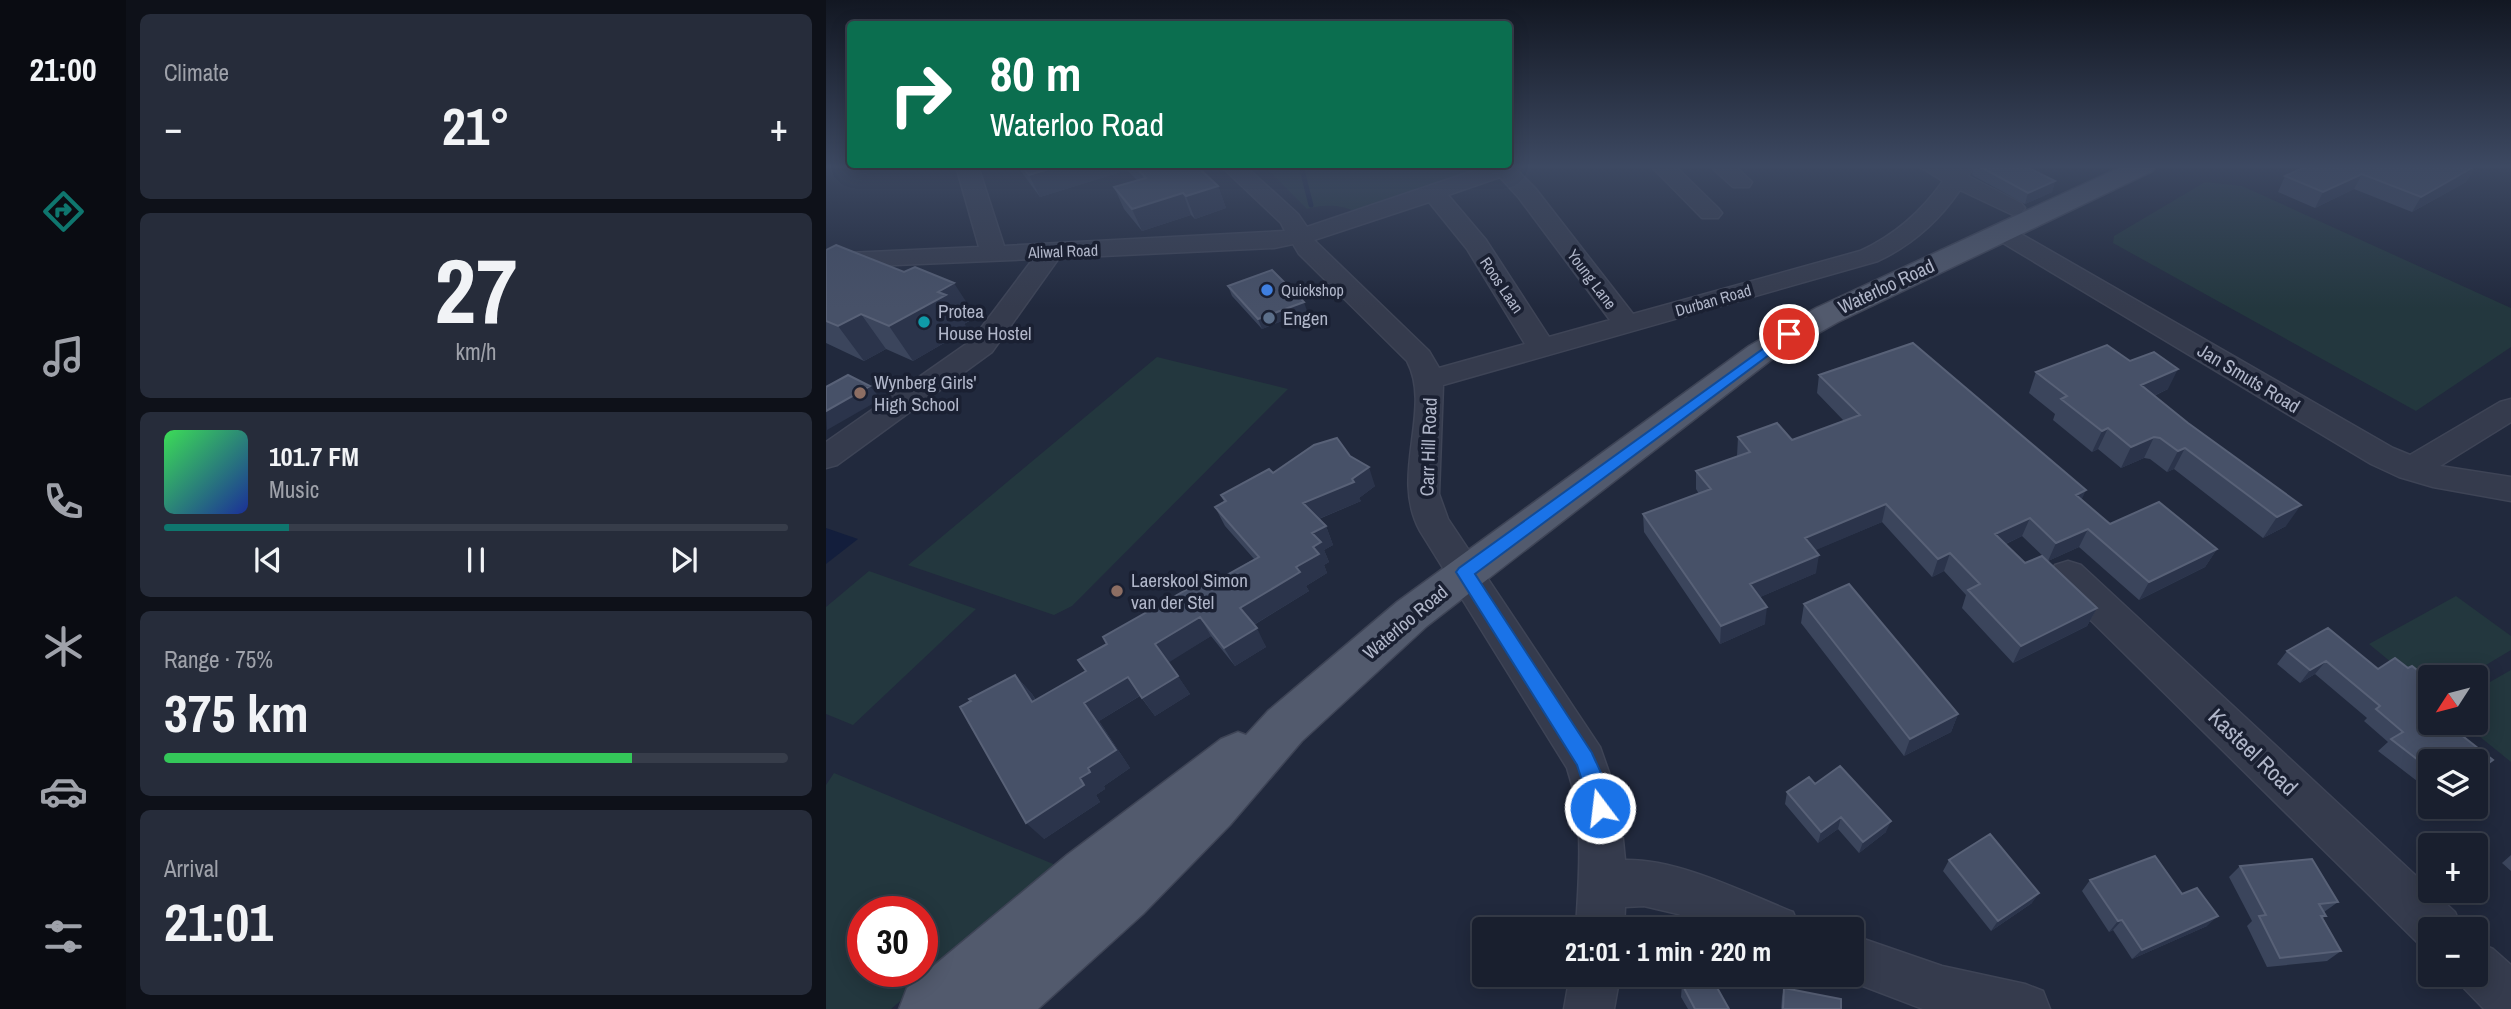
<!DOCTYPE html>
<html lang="en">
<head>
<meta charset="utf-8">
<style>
	:root { --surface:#191f2e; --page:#262c3a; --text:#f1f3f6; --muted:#9fa2aa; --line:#373d4a; --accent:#0f766e }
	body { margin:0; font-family:"Archivo Narrow",sans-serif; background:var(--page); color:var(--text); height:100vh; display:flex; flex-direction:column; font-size:26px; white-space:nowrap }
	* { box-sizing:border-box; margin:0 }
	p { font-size:23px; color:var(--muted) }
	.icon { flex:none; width:38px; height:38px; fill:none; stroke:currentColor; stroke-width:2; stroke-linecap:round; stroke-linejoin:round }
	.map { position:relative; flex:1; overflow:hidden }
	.details { display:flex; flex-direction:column; gap:14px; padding:14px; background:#0e1119; width:700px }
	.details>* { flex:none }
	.hud { position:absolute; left:21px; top:21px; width:665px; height:147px; border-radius:7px; box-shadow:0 4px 18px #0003,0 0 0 2px var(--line); background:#0b6e4f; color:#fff; overflow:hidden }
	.needle { width:46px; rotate:234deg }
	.fabs { position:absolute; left:1592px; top:665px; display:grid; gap:14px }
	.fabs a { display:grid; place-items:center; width:70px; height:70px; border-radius:7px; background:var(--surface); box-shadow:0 4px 18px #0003,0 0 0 2px var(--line); font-size:35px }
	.speed { position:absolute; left:21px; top:896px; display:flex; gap:14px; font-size:35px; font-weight:700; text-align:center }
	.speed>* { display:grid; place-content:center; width:91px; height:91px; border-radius:50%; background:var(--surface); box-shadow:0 4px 18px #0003,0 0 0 2px var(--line); line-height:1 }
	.speed .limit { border:10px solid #d22; background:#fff; color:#111 }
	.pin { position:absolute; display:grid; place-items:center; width:60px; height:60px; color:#fff; margin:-30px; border:4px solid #fff; border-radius:50%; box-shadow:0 2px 7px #0007 }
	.me { position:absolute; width:77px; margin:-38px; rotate:345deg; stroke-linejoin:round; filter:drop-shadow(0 0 5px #0008) }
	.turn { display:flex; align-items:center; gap:24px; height:147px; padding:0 28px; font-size:32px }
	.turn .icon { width:91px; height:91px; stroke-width:2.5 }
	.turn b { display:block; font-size:49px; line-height:60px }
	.big { font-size:52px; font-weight:700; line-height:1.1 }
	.details .tile { flex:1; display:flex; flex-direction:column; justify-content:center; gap:10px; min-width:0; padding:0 24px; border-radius:10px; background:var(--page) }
	.details .dial { align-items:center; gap:0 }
	.dial b { font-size:91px; line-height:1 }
	.song { display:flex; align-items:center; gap:21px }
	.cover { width:84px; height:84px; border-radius:10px; background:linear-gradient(135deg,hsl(130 70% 55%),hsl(230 70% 35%)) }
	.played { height:7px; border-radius:4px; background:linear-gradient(90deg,var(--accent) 20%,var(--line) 20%) }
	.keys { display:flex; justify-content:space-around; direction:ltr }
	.heat { display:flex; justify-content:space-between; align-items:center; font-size:38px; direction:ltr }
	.charge { height:10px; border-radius:5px; background:linear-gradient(90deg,#34c759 75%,var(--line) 0) }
	.trip { position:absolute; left:646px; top:917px; width:392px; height:70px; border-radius:7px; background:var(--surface); box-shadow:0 4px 18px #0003,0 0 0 2px var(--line); font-weight:700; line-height:70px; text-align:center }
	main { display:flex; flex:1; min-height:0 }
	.tabs { display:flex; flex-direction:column; width:126px; justify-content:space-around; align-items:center; background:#0a0c12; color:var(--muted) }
	.tabs .icon { width:49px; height:49px }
	.tabs .selected { color:var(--accent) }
	.tabs b { font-size:32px; color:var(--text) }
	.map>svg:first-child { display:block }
	.green { fill:#23373e; fill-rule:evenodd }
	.water { fill:#131e3c }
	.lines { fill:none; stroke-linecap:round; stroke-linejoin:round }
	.stream { stroke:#131e3c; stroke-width:5 }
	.minor-casing { stroke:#3e4456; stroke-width:3 }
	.major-casing { stroke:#3e4456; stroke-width:3 }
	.minor { fill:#353b4d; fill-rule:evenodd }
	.major { fill:#525a6d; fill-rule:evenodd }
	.wall { fill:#3b455c }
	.shaded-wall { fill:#2b344b }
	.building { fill:#475168; stroke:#586177; stroke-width:2 }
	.route { fill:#1a73e8; stroke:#114b97; stroke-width:2 }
	.shop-dot { fill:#3f7fe0; stroke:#1a2032; stroke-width:2.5 }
	.service-dot { fill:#5c6f8a; stroke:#1a2032; stroke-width:2.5 }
	.culture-dot { fill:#0f9aa8; stroke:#1a2032; stroke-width:2.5 }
	.education-dot { fill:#8d6e63; stroke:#1a2032; stroke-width:2.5 }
	.labels { text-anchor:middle; stroke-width:7; stroke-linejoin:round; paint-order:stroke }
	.far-street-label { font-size:16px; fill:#b0b6c9; stroke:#1a2032 }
	.far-poi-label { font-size:16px; fill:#b0b6c9; stroke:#1a2032; text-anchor:start }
	.street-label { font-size:19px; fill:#b0b6c9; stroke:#1a2032 }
	.poi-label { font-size:19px; fill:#b0b6c9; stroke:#1a2032; text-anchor:start }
	.near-street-label { font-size:23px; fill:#b0b6c9; stroke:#1a2032 }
</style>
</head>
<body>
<main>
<nav class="tabs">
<b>21:00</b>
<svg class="icon selected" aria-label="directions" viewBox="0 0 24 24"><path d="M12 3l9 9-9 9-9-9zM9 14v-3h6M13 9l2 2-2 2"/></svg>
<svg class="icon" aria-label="music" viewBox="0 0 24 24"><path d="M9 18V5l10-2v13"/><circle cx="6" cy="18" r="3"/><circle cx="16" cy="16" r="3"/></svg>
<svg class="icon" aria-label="phone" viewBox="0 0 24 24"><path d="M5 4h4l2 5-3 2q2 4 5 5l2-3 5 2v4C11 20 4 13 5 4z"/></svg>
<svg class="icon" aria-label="climate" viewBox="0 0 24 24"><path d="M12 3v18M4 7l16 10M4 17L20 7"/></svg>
<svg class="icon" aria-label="car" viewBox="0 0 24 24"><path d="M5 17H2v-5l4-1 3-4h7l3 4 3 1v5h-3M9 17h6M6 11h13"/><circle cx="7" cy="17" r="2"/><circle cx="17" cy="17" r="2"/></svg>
<svg class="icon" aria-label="filters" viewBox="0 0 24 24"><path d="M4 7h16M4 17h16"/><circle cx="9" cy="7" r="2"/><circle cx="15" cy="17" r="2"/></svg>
</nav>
<section class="details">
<div class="tile"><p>Climate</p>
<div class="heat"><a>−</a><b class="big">21°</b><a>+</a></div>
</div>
<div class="tile dial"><b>27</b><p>km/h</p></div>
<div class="tile">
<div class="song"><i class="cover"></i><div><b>101.7 FM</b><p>Music</p></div></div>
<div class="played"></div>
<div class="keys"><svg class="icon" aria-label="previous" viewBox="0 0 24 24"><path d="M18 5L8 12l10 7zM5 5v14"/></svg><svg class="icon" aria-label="pause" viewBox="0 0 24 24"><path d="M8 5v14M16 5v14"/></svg><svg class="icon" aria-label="next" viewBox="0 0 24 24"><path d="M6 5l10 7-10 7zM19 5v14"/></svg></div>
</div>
<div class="tile"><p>Range · 75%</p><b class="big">375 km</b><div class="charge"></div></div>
<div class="tile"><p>Arrival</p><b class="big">21:01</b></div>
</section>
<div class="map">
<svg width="1685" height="1009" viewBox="0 0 1685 1009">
	<rect width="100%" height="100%" fill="#21293d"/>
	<path class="green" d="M 438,166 L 660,166 L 528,211 C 512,204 497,205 481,209 Z
		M 1379,182 L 1416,186 L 1685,308 L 1685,347 L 1590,411 L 1287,243 L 1288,236 Z
		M 331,357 L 462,389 L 246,606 L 228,615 L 82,565 Z
		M 43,571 L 150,609 L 27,725 L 0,714 L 0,607 Z
		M 1630,596 L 1685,636 L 1685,650 L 1640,677 L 1605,677 L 1605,695 L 1543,644 Z
		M 1685,670 L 1685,762 L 1637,723 L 1650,723 L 1650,690 Z
		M 8,773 L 232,866 L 65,1009 L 0,1009 L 0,785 ZM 37,912 L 96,912 L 96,971 L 37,971 Z"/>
	<path class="water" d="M 0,528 L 32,539 L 0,564 Z"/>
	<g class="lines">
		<path class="stream" d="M 475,166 L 485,205"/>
		<g class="minor-casing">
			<path id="minor" d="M 130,166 L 152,166 L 178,246 L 459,231 L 455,223 L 395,166 L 419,166 L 472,214 L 481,227 L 662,166 L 696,166 L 692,171 L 709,188 L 807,314 L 1034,251 C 1069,235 1095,212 1117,181 L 1093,166 L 1148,166 L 1142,176 L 1195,203 L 1199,208 L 1195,213 L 1187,215 L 1134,190 C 1113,221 1086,245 1052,261 L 617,385 L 613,494 L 622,519 L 774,747 L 793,801 L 799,860 C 853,859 917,892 967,912 L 974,929 L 890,929 L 852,914 L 818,906 L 799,907 L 798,929 L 750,929 C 753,875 759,821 741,768 L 594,531 C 563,475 607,410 581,361 L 473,254 L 467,244 L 448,248 L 233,258 L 166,352 L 11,465 L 0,468 L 0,442 L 146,340 L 207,259 L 0,268 L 0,254 L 153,247 ZM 674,177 L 693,198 L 784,320 L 723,337 L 660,240 L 622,195 ZM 603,202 L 641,249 L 699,344 L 613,368 L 603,351 L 488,240 Z
				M 825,166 L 849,166 L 892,208 L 896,213 L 892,218 L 876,218 Z
				M 884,166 L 909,166 L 926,182 L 923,187 L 907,187 Z
				M 1175,225 L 1183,227 L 1567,448 L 1584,455 L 1674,402 L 1685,399 L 1685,422 L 1614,466 L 1685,477 L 1685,501 L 1607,487 L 1573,477 L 1545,464 L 1167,237 L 1163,232 L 1167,227 Z
				M 1242,561 L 1255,565 L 1629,912 L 1636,929 L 1605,929 L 1605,950 L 1595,946 L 1229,585 L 1224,575 L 1229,565 Z
				M 1026,935 L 1116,966 L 1199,984 L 1217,991 L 1224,1009 L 1097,1009 L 1008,975 L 1026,975 Z
				M 1650,942 L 1667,949 L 1685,965 L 1685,1009 L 1658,1009 L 1633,983 L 1629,975 L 1650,975 Z
				M 744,975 L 794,975 L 788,1009 L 738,1009 Z"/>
		</g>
		<g class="major-casing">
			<path id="major" d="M 1297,166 L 1330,166 L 1327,171 L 1012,322 L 945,360 L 601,626 L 476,741 L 404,825 L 317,914 L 212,1009 L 73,1009 L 81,988 L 241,855 L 395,739 L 412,732 L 420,735 L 442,711 L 571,602 L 923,346 L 990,308 Z"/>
		</g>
		<use href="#minor" class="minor"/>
		<use href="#major" class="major"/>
	</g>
	<path class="wall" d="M 191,166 L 371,166 L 392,186 L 400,208 L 369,219 L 365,215 L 316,231 L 298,209 L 288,187 L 311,180 L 301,170 L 214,197 Z
		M 1148,166 L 1199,166 L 1229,181 L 1226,192 L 1199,204 L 1146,175 Z
		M 1471,166 L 1650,166 L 1640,182 L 1586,212 L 1528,189 L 1489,208 L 1452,192 L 1459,176 L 1476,169 Z
		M 0,250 L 150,317 L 138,324 L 142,329 L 87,361 L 60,349 L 38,361 L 0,343 Z
		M 402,286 L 481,311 L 436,329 L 406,296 Z
		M 1210,372 L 1342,389 L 1328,396 L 1460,526 L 1437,538 L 1348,469 L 1341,472 L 1324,459 L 1318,458 L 1295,468 L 1272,449 L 1266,452 L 1227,420 L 1229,414 L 1203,393 Z
		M 993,375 L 1256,500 L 1284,524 L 1391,549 L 1379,567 L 1313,600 L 1253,547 L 1222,561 L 1196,536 L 1180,544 L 1199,563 L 1271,608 L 1261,626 L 1187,663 L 1136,608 L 1140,595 L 1118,571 L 1106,577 L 1056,522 L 989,550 L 990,573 L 934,597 L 939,624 L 894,644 L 818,532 L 817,514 L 873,494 L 870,489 L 870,471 L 911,456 L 912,437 L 966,440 L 1018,421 L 991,393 Z
		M 524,456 L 549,486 L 533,498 L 535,501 L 493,519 L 500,526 L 507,545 L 498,550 L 503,562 L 498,565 L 501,573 L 480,586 L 483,591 L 428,625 L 440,647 L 409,666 L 385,636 L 342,662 L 364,694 L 329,716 L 314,696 L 273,721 L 304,768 L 278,786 L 279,789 L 270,795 L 274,802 L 218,839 L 189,675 L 206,694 L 210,700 L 260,671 L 388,582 L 428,559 L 399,526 L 389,507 L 398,502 L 395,495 L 447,473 Z
		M 978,604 L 1132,714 L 1125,732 L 1078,756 L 975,623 Z
		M 1502,628 L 1605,723 L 1667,760 L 1650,774 L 1650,761 L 1605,761 L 1605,772 L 1591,781 L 1552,751 L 1562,742 L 1538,721 L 1541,718 L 1489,674 L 1474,683 L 1451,664 L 1461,651 Z
		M 989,784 L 1060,832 L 1033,853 L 1012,829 L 992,843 L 959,804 L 961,792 Z
		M 1685,855 L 1685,871 L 1676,863 Z
		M 1123,860 L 1206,903 L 1165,931 L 1117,871 Z
		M 1414,866 L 1512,902 L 1498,912 L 1500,916 L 1497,918 L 1515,951 L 1501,961 L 1441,967 L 1421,926 L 1426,921 L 1403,877 Z
		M 1264,880 L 1381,926 L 1306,959 L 1287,930 L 1283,932 L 1256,891 Z
		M 856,984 L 903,1009 L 862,1009 L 855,997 Z
		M 958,988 L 1015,1009 L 955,1009 L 956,997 Z"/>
	<path class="shaded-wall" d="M 231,166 L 300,166 L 301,170 L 214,197 L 203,175 Z
		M 1650,166 L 1640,182 L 1586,212 L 1595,197 Z
		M 1536,174 L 1528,189 L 1489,208 L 1497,192 Z
		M 1229,181 L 1226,192 L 1199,204 L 1202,193 Z
		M 392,186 L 400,208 L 369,219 L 360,196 Z
		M 357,193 L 365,215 L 316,231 L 306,209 Z
		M 128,283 L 150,317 L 138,324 L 142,329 L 87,361 L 63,326 L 112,292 Z
		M 478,302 L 481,311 L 436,329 L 432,319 Z
		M 35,314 L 60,349 L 38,361 L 12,326 Z
		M 1352,369 L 1342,389 L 1305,406 L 1315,385 Z
		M 44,386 L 55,399 L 1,430 L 0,411 Z
		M 1282,428 L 1272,449 L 1266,452 L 1276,431 Z
		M 1328,437 L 1318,458 L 1295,468 L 1305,447 Z
		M 1359,448 L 1348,469 L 1341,472 L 1352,451 Z
		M 543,467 L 549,486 L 533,498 L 535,501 L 485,522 L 477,503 L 526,479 Z
		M 1260,490 L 1252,508 L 1250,495 Z
		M 1060,504 L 1056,522 L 976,556 L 979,538 Z
		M 1475,505 L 1460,526 L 1437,538 L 1451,517 Z
		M 1204,518 L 1196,536 L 1162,552 L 1169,534 Z
		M 500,526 L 507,545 L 498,550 L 503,562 L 498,565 L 501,573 L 480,586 L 483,591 L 424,627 L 414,608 L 470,567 L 487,547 L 486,533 Z
		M 1262,529 L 1253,547 L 1222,561 L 1230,543 Z
		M 1391,549 L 1379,567 L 1313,600 L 1323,582 Z
		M 1124,553 L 1118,571 L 1106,577 L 1112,559 Z
		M 993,555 L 990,573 L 923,602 L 924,584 Z
		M 941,607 L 939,624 L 894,644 L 895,626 Z
		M 1271,608 L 1261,626 L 1187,663 L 1195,646 Z
		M 374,617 L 385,636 L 342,663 L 329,644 Z
		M 431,628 L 440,647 L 409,666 L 398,648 Z
		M 1500,661 L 1489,674 L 1474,683 L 1484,670 Z
		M 189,675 L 206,694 L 222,720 L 206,702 Z
		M 352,676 L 364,694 L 329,716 L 316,698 Z
		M 302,677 L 315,695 L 273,721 L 304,768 L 278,786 L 279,789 L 270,795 L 274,802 L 218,839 L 200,823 L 254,778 L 262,768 L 258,703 Z
		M 1132,714 L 1125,732 L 1078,756 L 1084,739 Z
		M 1015,817 L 1012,829 L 992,843 L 995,832 Z
		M 1065,821 L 1060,832 L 1033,853 L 1037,842 Z
		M 1213,893 L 1206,903 L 1165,931 L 1172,921 Z
		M 1392,916 L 1381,926 L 1306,959 L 1316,950 Z
		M 1296,920 L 1287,930 L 1283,932 L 1292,921 Z"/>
	<path class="building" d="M 196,166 L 231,166 L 203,175 Z
		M 309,166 L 371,166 L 392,186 L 360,196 L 357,193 L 306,209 L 288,187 L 320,178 Z
		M 1153,166 L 1199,166 L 1229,181 L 1202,193 Z
		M 1481,166 L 1649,166 L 1595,197 L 1536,174 L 1497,192 L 1459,176 Z
		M 10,245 L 78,272 L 89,267 L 128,283 L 112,292 L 120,295 L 63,326 L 35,314 L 12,326 L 0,321 L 0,250 Z
		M 446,270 L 478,302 L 432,319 L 402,286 Z
		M 1087,343 L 1260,490 L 1250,495 L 1284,524 L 1333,502 L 1391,549 L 1323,582 L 1262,529 L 1230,543 L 1204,518 L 1169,534 L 1199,563 L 1216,556 L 1271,608 L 1195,646 L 1142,590 L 1154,584 L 1124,553 L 1112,559 L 1060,504 L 979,538 L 993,555 L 924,584 L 941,607 L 895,626 L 817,514 L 885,489 L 870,471 L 924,452 L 912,437 L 951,423 L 966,440 L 1034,415 L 993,375 Z
		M 1281,345 L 1304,361 L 1328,352 L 1352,369 L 1315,385 L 1362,423 L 1475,505 L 1451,517 L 1359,448 L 1352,451 L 1334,438 L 1328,437 L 1305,447 L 1282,428 L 1276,431 L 1235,399 L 1241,396 L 1210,372 Z
		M 22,375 L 44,386 L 0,411 L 0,387 Z
		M 511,438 L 524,456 L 543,467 L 526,479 L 528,482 L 477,503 L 500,526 L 486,533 L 495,542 L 487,547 L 493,554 L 470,567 L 474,572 L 414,608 L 431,628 L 398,648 L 374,617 L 329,644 L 352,676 L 316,698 L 302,677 L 258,703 L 290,750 L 262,768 L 264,772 L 254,778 L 258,785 L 200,823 L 134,707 L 145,701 L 143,699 L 189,675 L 206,702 L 260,671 L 252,660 L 281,644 L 277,637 L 383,577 L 388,582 L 433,557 L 389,507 L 400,501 L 395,495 L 443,469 L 447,473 L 488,445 Z
		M 1023,584 L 1132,714 L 1084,739 L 978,604 Z
		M 1502,628 L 1552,669 L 1569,658 L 1582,668 L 1586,666 L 1605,681 L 1605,723 L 1620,723 L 1667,760 L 1650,772 L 1650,761 L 1622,761 L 1619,759 L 1617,761 L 1605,761 L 1605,770 L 1565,739 L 1577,732 L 1550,709 L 1554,706 L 1500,661 L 1484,670 L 1461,651 Z
		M 1014,766 L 1065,821 L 1037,842 L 1015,817 L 995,832 L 961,792 L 983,777 L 989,784 Z
		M 1164,834 L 1213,893 L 1172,921 L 1123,860 Z
		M 1329,856 L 1356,894 L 1371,888 L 1392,916 L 1316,950 L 1296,920 L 1292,921 L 1264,880 Z
		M 1486,859 L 1512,902 L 1493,904 L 1500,916 L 1495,916 L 1515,951 L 1454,958 L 1433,916 L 1440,915 L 1414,866 Z
		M 871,975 L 884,975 L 903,1009 L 869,1009 L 856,984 Z
		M 958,988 L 1015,999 L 1015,1009 L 957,1009 Z"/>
	<linearGradient id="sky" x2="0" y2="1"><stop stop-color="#121722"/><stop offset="0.54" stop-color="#3d4962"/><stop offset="1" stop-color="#3d4962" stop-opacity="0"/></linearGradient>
	<rect width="1685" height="308" fill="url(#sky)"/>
	<path class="route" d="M 963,330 L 969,334 L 967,337 L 649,574 L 766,753 C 773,770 790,798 782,815 L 774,818 L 767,815 L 751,765 L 630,572 L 633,568 Z"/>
	<circle class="shop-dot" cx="441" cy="290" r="7"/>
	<circle class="service-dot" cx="443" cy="318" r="7"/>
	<circle class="culture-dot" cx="98" cy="322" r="7"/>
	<g class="education-dot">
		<circle cx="34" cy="393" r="7"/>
		<circle cx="291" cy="591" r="7"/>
	</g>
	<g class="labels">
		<g class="far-street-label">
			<text transform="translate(237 251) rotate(-2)" y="6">Aliwal Road</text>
			<text transform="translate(766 279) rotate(53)" y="6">Young Lane</text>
			<text transform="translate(676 285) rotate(56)" y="6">Roos Laan</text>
			<text transform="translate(887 300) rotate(-16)" y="6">Durban Road</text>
		</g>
		<g class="far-poi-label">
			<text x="455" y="296">Quickshop</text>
		</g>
		<g class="street-label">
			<text transform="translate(1060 286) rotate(-25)" y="7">Waterloo Road</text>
			<text transform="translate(1423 378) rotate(31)" y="7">Jan Smuts Road</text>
			<text transform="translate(602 447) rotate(-88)" y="7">Carr Hill Road</text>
			<text transform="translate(579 622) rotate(-40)" y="7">Waterloo Road</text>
		</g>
		<g class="poi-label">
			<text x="112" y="318">Protea<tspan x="112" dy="22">House Hostel</tspan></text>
			<text x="457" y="325">Engen</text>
			<text x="48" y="389">Wynberg Girls'<tspan x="48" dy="22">High School</tspan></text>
			<text x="305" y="587">Laerskool Simon<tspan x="305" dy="22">van der Stel</tspan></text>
		</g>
		<g class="near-street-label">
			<text transform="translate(1427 752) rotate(44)" y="8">Kasteel Road</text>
		</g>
	</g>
</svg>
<div class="fabs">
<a><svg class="needle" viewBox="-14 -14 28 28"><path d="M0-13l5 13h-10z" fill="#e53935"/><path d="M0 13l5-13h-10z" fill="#9fa2aa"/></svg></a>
<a><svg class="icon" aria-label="layers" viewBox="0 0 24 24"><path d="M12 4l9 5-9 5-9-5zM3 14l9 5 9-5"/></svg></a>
<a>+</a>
<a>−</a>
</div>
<div class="speed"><div class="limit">30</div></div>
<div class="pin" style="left:963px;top:334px;background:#d93025"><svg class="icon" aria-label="arrive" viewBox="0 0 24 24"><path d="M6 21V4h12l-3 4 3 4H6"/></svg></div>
<svg class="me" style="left:774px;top:808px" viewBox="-20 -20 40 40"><circle r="17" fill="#1a73e8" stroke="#fff" stroke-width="3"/><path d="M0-11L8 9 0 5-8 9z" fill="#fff"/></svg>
<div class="trip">21:01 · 1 min · 220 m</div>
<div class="hud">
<div class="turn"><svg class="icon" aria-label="right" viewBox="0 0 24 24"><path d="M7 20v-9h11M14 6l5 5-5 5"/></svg><div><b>80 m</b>Waterloo Road</div></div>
</div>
</div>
</main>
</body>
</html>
